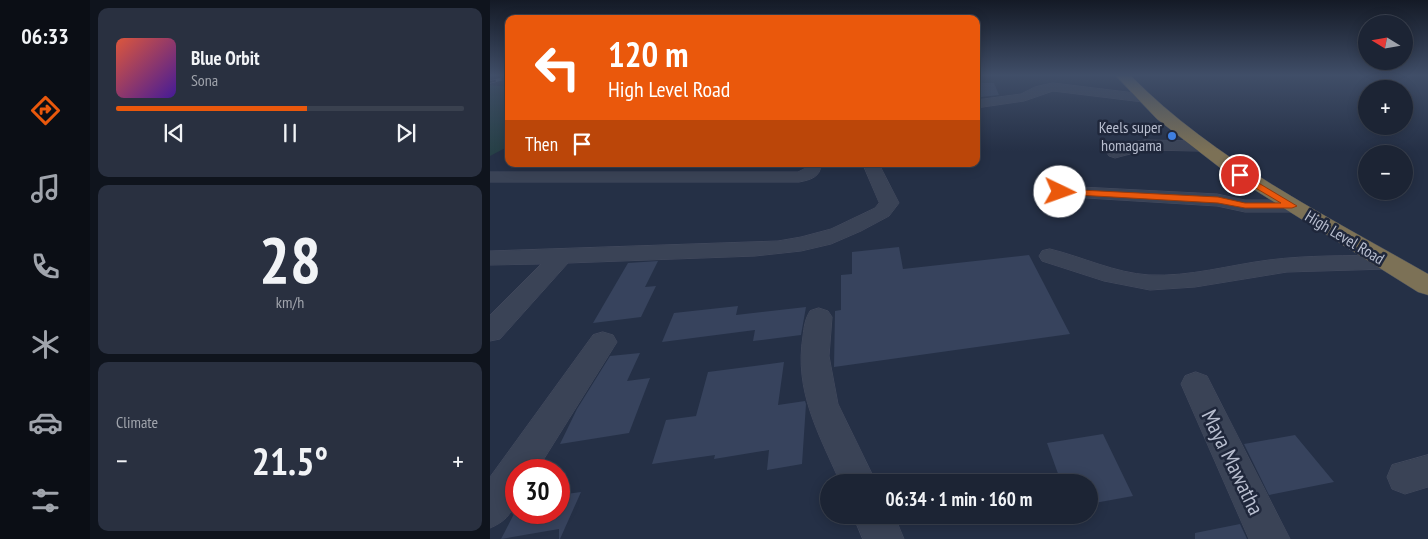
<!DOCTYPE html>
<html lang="en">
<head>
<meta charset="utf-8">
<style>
	:root { --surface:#1c2434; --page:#293040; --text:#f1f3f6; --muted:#a0a4ac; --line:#3a414f; --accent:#ea580c }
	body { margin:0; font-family:"PT Sans Narrow",sans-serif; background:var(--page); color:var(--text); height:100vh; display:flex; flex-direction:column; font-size:19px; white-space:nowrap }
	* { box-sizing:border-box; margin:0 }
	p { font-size:16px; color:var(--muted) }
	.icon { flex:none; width:28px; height:28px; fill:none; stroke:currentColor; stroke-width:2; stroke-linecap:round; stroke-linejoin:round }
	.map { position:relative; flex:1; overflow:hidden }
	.side { display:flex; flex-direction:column; gap:8px; padding:8px; background:#0f141d; width:400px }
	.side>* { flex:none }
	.hud { position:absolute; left:15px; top:15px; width:475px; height:152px; border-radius:10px; box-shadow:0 2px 12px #0003,0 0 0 1px var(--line); background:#ea580c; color:#fff; overflow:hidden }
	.needle { width:32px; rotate:281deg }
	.fabs { position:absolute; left:868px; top:15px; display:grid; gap:10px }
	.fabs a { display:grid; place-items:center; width:55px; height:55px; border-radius:50%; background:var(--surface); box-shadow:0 2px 12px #0003,0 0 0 1px var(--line); font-size:25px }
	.speed { position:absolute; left:15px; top:459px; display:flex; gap:10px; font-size:25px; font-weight:700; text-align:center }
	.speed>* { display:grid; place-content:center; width:65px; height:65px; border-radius:50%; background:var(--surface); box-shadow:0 2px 12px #0003,0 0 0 1px var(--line); line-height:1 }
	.speed .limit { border:8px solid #d22; background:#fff; color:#111 }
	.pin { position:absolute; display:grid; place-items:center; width:42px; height:42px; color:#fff; margin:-21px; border:2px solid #fff; border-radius:50%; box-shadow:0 1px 5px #0007 }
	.me { position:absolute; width:55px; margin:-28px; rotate:93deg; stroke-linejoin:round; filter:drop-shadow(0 0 4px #0008) }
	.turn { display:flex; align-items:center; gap:18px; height:105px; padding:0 20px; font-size:22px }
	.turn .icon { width:65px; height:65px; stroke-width:2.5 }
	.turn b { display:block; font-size:35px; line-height:42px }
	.then { display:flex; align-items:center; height:48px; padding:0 20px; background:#0003; gap:10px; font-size:19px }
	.big { font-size:38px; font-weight:600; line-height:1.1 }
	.side .card { flex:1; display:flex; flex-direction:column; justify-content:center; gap:8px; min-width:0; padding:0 18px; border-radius:10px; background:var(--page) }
	.side .dial { align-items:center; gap:0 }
	.dial b { font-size:65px; line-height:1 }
	.song { display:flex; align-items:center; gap:15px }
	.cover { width:60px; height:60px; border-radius:8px; background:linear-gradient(135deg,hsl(10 70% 55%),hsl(260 70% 35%)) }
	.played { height:5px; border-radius:2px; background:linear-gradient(90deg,var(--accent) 55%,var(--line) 55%) }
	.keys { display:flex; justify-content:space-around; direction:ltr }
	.heat { display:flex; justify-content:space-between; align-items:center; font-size:28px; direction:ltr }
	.trip { position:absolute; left:330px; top:474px; width:278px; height:50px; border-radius:25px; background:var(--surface); box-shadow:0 2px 12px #0003,0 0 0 1px var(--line); font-weight:600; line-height:50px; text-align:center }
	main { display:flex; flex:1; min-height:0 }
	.menu { display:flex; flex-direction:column; width:90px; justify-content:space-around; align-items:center; background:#0b0e15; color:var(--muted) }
	.menu .icon { width:35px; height:35px }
	.menu .active { color:var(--accent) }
	.menu b { font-size:22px; color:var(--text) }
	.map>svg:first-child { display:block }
	.green { fill:#274047 }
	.building { fill:#37435d }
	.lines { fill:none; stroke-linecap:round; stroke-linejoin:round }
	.minor-casing { stroke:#444b5f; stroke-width:1 }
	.highway-casing { stroke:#454d60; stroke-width:1 }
	.minor { fill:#3a4356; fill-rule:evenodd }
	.highway { fill:#7c7156; fill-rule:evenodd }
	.rail-casing { stroke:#5c667d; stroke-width:3 }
	.rail { stroke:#1f273b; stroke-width:2; stroke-dasharray:6; stroke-linecap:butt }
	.route { fill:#ea580c; stroke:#983908 }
	.shop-dot { fill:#3f7fe0; stroke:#1f273b; stroke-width:2 }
	.labels { text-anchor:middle; stroke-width:5; stroke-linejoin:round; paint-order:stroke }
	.far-poi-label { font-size:16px; fill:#b8becf; stroke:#1f273b; text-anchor:end }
	.far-street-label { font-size:16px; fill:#b8becf; stroke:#1f273b }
	.near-street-label { font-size:22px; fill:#b8becf; stroke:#1f273b }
</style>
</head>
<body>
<main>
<nav class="menu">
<b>06:33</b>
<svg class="icon active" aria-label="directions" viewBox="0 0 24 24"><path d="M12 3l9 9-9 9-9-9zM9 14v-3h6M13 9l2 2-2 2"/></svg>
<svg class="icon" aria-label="music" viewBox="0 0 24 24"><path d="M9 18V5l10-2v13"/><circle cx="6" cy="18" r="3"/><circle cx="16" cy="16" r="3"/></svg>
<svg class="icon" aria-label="phone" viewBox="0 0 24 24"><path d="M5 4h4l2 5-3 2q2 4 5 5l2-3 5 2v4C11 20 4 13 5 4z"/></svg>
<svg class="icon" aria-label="climate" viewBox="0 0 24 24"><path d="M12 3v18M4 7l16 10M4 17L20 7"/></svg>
<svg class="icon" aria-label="car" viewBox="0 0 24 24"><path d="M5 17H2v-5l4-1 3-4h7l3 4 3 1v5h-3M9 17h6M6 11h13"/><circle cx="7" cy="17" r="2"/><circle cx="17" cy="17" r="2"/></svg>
<svg class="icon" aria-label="filters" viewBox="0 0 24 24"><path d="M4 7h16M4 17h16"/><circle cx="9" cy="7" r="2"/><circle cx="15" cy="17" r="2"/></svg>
</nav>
<section class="side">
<div class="card">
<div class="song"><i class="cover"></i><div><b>Blue Orbit</b><p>Sona</p></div></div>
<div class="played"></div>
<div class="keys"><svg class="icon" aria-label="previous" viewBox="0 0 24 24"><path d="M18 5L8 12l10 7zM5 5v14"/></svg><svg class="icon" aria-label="pause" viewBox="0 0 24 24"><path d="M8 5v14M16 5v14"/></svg><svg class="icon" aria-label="next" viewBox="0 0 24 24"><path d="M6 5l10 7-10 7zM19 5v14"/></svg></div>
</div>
<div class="card dial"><b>28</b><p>km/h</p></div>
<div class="card"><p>Climate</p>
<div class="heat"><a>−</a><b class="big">21.5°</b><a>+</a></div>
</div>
</section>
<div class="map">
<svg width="938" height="539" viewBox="0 0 938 539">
	<rect width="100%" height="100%" fill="#253046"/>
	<path class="green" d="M 0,85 L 19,87 L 19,146 L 0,156 Z"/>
	<path class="building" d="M 489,83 L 504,83 L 509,95 L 491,97 Z
		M 409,247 L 413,269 L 539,255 L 580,334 L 344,367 L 345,311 L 351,310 L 351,275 L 362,274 L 362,252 Z
		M 168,261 L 155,287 L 166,286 L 151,317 L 103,323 L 138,263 Z
		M 248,306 L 246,315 L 316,307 L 311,335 L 263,341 L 265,330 L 172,342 L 184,313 Z
		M 150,353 L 137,381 L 160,378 L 139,433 L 70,444 L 87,409 L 120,356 Z
		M 294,362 L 288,405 L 315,401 L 316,404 L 312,464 L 277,470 L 279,450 L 224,459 L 225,455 L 162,464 L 176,420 L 206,416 L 218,372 Z
		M 613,434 L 643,496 L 599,504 L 599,482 L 571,482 L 557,443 Z
		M 805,435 L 844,482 L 779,495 L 754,444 Z
		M 91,492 L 70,539 L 69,539 L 69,529 L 11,539 L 25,512 L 69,512 L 69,495 Z
		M 750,524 L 757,539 L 705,539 L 705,533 Z"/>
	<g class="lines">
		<g class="minor-casing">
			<path id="minor" d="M 563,83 L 653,94 L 659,98 L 653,102 L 563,91 L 534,101 L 486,108 L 486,100 L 531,94 L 545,87 Z
				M 655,140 L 708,141 L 714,143 L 716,146 L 714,149 L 708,151 L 655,150 L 625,158 L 619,156 L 617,153 C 624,143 644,142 655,140 Z
				M 315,164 L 331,164 C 331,177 320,180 309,182 L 0,182 L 0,172 L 308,172 L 314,169 Z
				M 373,164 L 389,164 L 409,203 L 399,216 L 371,231 L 341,244 L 311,251 L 265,256 L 78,263 L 10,339 L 0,341 L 0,315 L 51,264 L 0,265 L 0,251 L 288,241 L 311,237 L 341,229 L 385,208 L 389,203 Z
				M 571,186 L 727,194 L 755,200 L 802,200 L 809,202 L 812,206 L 809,210 L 802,212 L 755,212 L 727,206 L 564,196 L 562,192 L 564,188 Z
				M 560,249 C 593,257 625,273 659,275 C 700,277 739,265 779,260 C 818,255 858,256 897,255 L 905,257 L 909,262 L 905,267 L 897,269 L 797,272 L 705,287 L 660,290 L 614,281 L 552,261 L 549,256 L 552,251 Z
				M 329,308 L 338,311 L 342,317 L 339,356 L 348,404 L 386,482 L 350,482 C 329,434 304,391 313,336 C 314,327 315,319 320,311 Z
				M 113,332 L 123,335 L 127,342 L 47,470 L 26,470 C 26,497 29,516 0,528 L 0,477 L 103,335 Z
				M 706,372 L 717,376 L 800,539 L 759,539 L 691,384 L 695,376 Z
				M 938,455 L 938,487 L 915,494 L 902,489 L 897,477 L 902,465 Z
				M 363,515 L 404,515 L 414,539 L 373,539 Z"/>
		</g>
		<g class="highway-casing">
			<path id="highway" d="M 626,76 L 641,76 C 725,161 835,215 938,274 L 938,295 L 928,292 L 733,170 L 667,119 Z"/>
		</g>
		<use href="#minor" class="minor"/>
		<use href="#highway" class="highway"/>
		<g class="rail-casing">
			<path id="rail" d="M 0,82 L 19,77"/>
		</g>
		<use href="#rail" class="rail"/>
	</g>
	<linearGradient id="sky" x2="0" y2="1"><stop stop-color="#141a26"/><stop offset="0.5" stop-color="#404e68"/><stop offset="1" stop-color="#404e68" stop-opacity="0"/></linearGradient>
	<rect width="938" height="151" fill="url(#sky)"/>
	<path class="route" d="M 750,172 L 807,206 L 802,208 L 755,208 L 728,203 L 570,194 L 566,192 L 570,189 L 728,197 L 755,203 L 791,203 L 747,177 L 746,175 Z"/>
	<circle class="shop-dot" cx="682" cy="136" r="5"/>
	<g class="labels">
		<g class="far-poi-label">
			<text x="672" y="133">Keels super<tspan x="672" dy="18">homagama</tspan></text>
		</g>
		<g class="far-street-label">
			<text transform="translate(855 237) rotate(31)" y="6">High Level Road</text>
		</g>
		<g class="near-street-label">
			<text transform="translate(743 462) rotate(64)" y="8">Maya Mawatha</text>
		</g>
	</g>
</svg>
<div class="fabs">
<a><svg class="needle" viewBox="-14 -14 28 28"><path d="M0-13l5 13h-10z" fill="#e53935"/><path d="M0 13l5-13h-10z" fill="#a0a4ac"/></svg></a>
<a>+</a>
<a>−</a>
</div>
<div class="speed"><div class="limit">30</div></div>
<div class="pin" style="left:750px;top:175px;background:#d93025"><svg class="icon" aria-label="arrive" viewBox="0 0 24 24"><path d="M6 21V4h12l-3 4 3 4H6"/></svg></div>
<svg class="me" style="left:570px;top:192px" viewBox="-20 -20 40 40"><circle r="19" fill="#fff"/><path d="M0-13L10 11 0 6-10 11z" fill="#ea580c"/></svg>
<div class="trip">06:34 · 1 min · 160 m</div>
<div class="hud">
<div class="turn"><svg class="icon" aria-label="left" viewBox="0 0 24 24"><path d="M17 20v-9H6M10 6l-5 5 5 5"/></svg><div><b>120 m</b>High Level Road</div></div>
<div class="then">Then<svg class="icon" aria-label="arrive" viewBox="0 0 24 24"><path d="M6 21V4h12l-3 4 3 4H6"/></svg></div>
</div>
</div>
</main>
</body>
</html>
